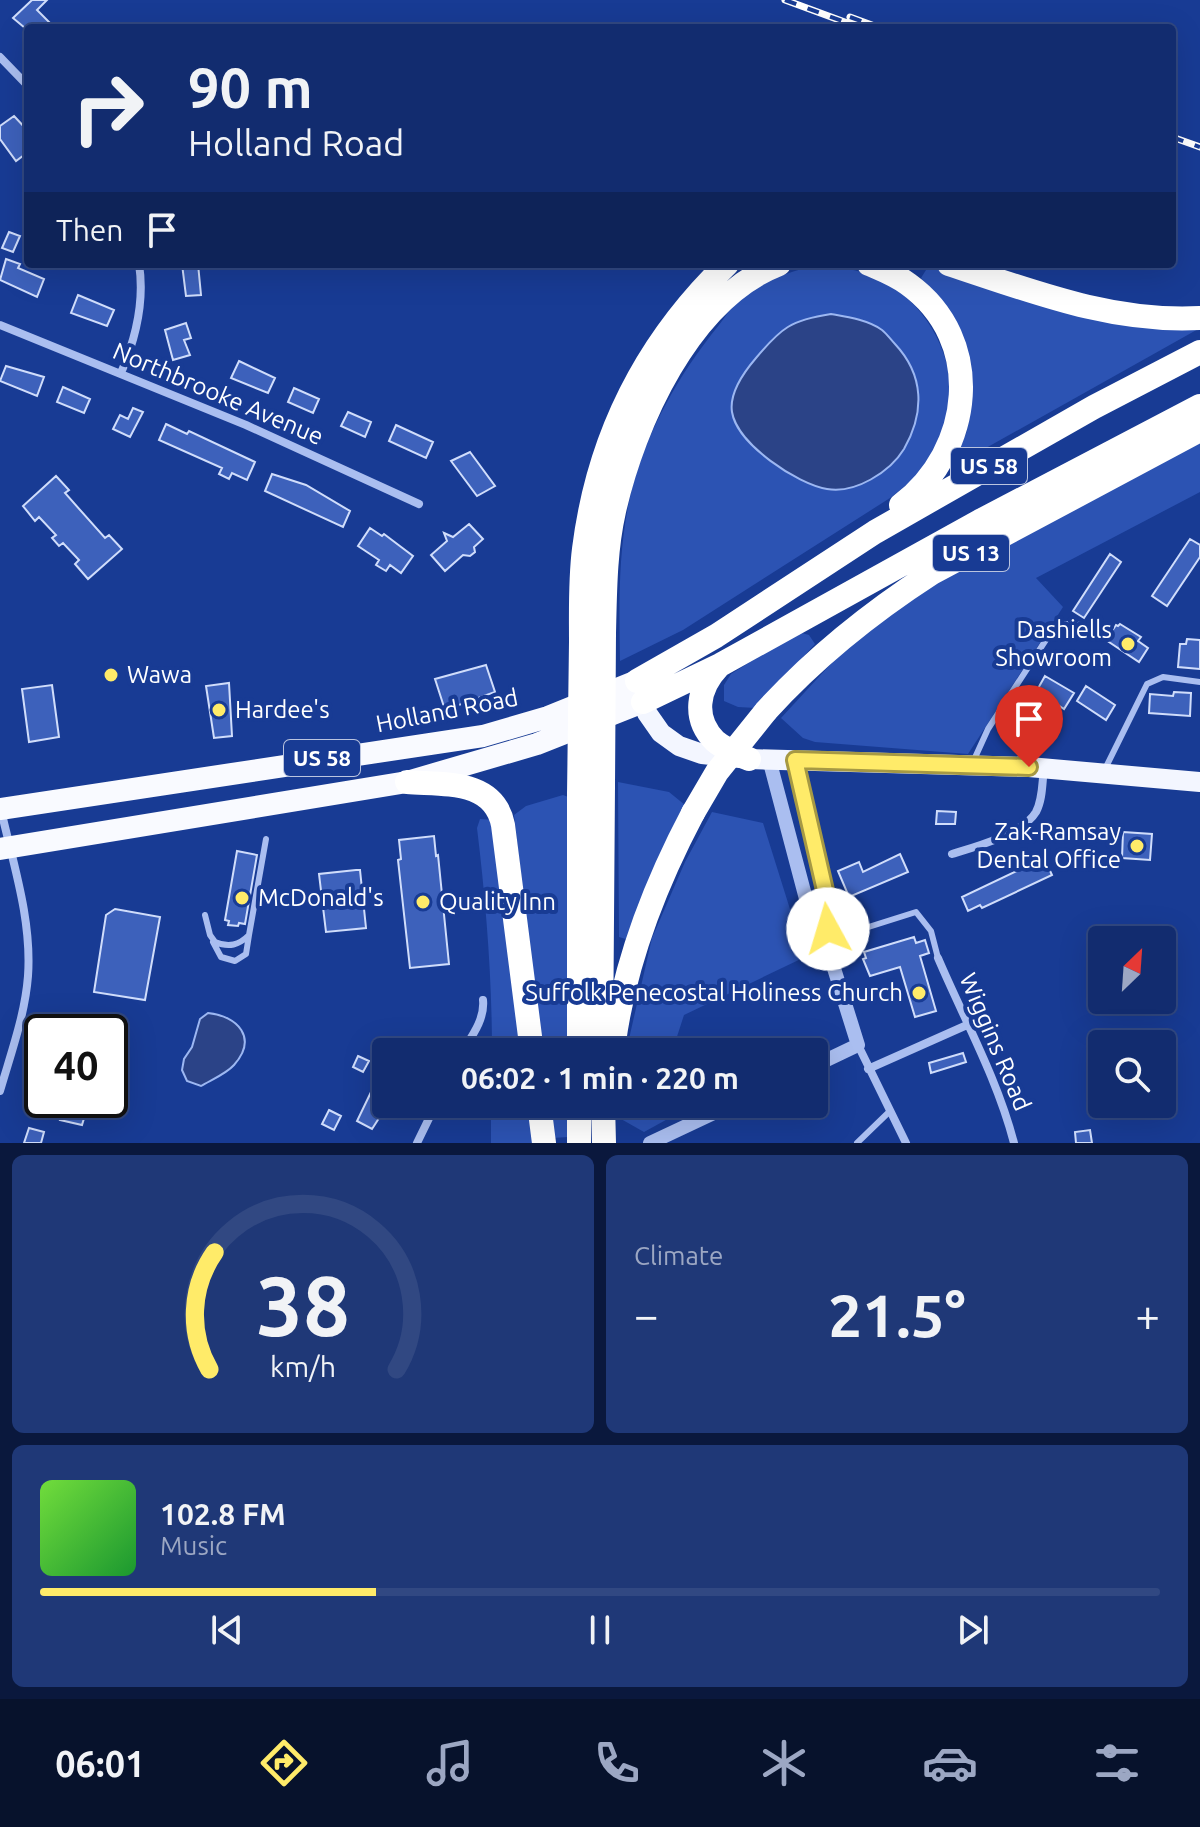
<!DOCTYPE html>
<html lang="en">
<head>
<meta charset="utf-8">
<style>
	:root { --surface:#122c6f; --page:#1f3877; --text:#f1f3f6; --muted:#9ca7c3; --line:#314882; --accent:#ffeb69 }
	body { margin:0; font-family:Ubuntu,sans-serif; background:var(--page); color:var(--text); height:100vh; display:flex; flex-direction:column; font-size:30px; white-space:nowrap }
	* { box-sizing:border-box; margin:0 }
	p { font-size:26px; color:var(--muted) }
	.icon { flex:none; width:44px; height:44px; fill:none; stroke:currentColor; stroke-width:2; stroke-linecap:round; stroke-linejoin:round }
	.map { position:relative; height:1143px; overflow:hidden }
	.details { display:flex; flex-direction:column; gap:12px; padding:12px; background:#0a183d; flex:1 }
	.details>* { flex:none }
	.banner { position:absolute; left:24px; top:24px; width:1152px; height:244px; border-radius:8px; box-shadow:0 8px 32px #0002,0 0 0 2px var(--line); background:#122c6f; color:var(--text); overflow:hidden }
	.needle { width:52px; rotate:25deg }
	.tools { position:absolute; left:1088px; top:926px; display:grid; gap:16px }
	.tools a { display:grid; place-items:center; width:88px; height:88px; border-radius:8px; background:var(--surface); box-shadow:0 8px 32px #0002,0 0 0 2px var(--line); font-size:40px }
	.speed { position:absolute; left:24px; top:1014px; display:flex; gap:16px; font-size:40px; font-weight:700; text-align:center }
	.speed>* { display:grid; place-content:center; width:104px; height:104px; border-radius:50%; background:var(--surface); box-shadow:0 8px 32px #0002,0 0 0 2px var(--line); line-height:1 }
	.speed .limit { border:4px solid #111; border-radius:12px; background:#fff; color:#111 }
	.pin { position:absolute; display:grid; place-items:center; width:68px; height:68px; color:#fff; margin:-82px -34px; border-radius:50% 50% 50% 0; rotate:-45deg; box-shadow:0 0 8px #0007 }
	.pin .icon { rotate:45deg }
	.me { position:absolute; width:88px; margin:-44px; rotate:354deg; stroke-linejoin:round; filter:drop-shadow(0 0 6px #0008) }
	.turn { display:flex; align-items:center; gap:28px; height:168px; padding:0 32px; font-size:36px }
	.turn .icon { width:104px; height:104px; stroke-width:2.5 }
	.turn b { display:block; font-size:56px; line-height:68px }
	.then { display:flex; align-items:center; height:76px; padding:0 32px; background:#0003; gap:16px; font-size:30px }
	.big { font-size:60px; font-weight:600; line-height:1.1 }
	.details .tile { flex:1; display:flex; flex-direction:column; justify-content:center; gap:12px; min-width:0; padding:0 28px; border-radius:12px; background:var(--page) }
	.details .dial { align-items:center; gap:0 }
	.dial svg { height:208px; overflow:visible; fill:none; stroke:var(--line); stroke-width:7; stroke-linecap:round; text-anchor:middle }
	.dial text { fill:var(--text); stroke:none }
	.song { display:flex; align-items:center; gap:24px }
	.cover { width:96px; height:96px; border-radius:12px; background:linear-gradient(135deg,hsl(100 70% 55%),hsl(130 70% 35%)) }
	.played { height:8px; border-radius:4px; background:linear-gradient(90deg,var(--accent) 30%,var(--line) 30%) }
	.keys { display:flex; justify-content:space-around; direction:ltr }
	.heat { display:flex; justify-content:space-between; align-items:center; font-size:44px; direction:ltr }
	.details .tiles { flex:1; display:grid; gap:12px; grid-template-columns:1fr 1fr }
	.tile:last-child { grid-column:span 2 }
	.trip { position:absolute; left:372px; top:1038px; width:456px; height:80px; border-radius:8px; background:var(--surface); box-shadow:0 8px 32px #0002,0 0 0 2px var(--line); font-weight:600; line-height:80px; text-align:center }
	.menu { display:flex; height:128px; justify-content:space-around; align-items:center; background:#07122c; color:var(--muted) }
	.menu .icon { width:56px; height:56px }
	.menu .selected { color:var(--accent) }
	.menu b { font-size:36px; color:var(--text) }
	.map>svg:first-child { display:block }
	.green { fill:#2c53b3 }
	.water { fill:#2b4387; stroke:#9cb7f2; stroke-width:2 }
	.building { fill:#3d61bb; stroke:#d0ddfb; stroke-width:2 }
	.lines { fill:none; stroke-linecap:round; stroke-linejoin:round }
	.service { stroke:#aabef0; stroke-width:6 }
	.minor { stroke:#aabef0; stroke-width:8 }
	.tertiary { stroke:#aabef0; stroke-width:14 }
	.primary { stroke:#f3f6ff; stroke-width:20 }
	.trunk { stroke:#f9faff; stroke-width:22 }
	.motorway { stroke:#fff; stroke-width:24 }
	.rail-casing { stroke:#fff; stroke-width:7 }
	.rail { stroke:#183b94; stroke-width:4; stroke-dasharray:12; stroke-linecap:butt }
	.motorway-bridge { stroke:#fff; stroke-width:24 }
	.route-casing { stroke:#a69944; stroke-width:20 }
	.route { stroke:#ffeb69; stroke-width:14 }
	.poi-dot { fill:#ffeb69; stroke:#183b94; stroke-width:3 }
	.labels { text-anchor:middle; stroke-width:8; stroke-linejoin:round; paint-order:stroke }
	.shield { fill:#183b94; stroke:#bac4df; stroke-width:2 }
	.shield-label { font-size:22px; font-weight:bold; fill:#fff }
	.street-label { font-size:24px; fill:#fff; stroke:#183b94 }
	.poi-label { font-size:24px; fill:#fff; stroke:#183b94; text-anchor:start }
</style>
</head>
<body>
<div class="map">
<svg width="1200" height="1143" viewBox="0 0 1200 1143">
	<rect width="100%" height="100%" fill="#183b94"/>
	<path class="green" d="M 814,265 C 835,266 860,269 879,279 C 937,308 966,379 943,440 C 934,464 909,483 890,498 L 683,630 L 620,661 C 619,606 618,551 630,497 C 644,435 679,374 719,325 C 726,316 733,304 742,297 C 763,280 789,273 814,265 Z
		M 933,268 L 1081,316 L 1200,328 L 952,467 L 967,431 L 972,387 L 941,301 L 921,278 L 926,270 Z
		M 1200,442 L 1200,492 L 1036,578 L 1063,607 L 968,754 L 815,742 L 803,738 L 781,718 L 851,642 L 917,595 L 971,562 Z
		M 798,632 L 809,635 L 815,644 L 756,708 L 738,707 L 724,701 L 724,685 L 731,674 Z
		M 618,782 L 669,792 L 685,805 L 629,940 L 619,937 Z
		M 563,795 L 571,798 L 569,1052 L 542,1052 L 514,815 L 526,806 Z
		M 712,812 L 763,823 L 805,957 L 684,1015 L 672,1052 L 626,1052 L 652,938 L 685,862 Z
		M 480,819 L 495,820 L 523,1052 L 492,1052 C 492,977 486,902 477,828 Z
		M 491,1104 L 529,1104 L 534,1143 L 491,1143 Z
		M 549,1104 L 569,1104 L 568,1137 L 553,1138 Z
		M 622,1104 L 695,1104 L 644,1132 L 621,1119 Z"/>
	<path class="water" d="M 831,314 C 848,317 868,320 882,330 C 887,334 891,340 895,344 C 924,375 925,412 904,449 C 890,472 855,494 827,489 C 797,484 737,444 732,412 C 729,393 744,372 756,358 C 781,328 791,320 831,314 Z
		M 208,1013 C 238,1016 258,1038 234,1065 C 226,1074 211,1080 201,1086 L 187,1081 L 182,1070 L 184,1059 L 192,1047 L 200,1019 Z"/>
	<path class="building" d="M 32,0 L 47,0 L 37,10 L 55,28 L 25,28 L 13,18 Z
		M 14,116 L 28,131 L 28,152 L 16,161 L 0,139 L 0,126 Z
		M 9,232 L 20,236 L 13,252 L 2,248 Z
		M 6,259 L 20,264 L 18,268 L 44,279 L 37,297 L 0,280 Z
		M 182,264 L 198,264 L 201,295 L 186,296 Z
		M 78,295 L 114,310 L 107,326 L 71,313 Z
		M 186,323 L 191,338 L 184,340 L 190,355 L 173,360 L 165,330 Z
		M 239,361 L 275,378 L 268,393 L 231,378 Z
		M 6,366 L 44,377 L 37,396 L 0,381 Z
		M 63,387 L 90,399 L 84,413 L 57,402 Z
		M 294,388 L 319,399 L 313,413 L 288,402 Z
		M 133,408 L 143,412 L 130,437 L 113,429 L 120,415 L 128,419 Z
		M 348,412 L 371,422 L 365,437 L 341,426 Z
		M 166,424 L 187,434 L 189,431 L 255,462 L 247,480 L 232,473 L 229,479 L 219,474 L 222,468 L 159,440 Z
		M 396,425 L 433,442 L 426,458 L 389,441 Z
		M 470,452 L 495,486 L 477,496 L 451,461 Z
		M 272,474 L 306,485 L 350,511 L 343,527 L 265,491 Z
		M 56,476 L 69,490 L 65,493 L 105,538 L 109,535 L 122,549 L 88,579 L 75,564 L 79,560 L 63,543 L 59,546 L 52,538 L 56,535 L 39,517 L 35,521 L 23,506 Z
		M 469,524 L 483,539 L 474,547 L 475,552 L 470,556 L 463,555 L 445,571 L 431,555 L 447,541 L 444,533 L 453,537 Z
		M 370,528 L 382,536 L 384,534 L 413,556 L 401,573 L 390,565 L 386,571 L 376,565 L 379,560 L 358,546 Z
		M 1190,539 L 1200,545 L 1200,557 L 1167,606 L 1152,596 Z
		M 1110,554 L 1121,562 L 1084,618 L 1073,611 Z
		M 1120,624 L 1141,637 L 1138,641 L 1148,648 L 1139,662 L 1106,640 L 1116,625 L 1118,626 Z
		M 1187,639 L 1200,640 L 1200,669 L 1178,667 L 1180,644 L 1186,644 Z
		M 486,665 L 495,692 L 445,710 L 435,679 Z
		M 1045,676 L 1074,693 L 1064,709 L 1058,705 L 1055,709 L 1044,702 L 1047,698 L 1036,692 Z
		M 229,683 L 232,736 L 214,738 L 206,686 Z
		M 52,685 L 59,737 L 29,742 L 22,689 Z
		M 1086,686 L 1115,705 L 1106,720 L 1077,701 Z
		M 1174,692 L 1191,693 L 1190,716 L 1149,713 L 1150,694 L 1173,696 Z
		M 937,811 L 956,812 L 955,824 L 936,824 Z
		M 1123,832 L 1152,834 L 1150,860 L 1122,858 Z
		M 434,836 L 436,856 L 438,855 L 449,964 L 410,968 L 398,860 L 401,859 L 399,840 Z
		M 237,851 L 257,855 L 245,924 L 239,923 L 238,926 L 228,925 L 229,921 L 225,920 Z
		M 900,854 L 908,872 L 849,897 L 838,871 L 859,862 L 863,872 Z
		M 1044,858 L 1052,875 L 982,908 L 980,905 L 968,911 L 962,897 Z
		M 356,870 L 360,870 L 366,928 L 326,932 L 319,874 Z
		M 115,909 L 160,917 L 145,1000 L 94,992 L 106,915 Z
		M 914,937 L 916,943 L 925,940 L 929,953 L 920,956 L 936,1011 L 915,1017 L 900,967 L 870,976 L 863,959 L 866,958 L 864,952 Z
		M 386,1041 L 386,1072 L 374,1066 Z
		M 963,1053 L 966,1062 L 931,1073 L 929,1063 Z
		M 358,1056 L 369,1061 L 363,1072 L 353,1067 Z
		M 373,1088 L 386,1095 L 386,1114 L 383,1112 L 372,1129 L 357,1121 Z
		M 64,1107 L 85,1115 L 82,1125 L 60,1120 Z
		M 329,1110 L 341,1116 L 334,1130 L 322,1124 Z
		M 29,1128 L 44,1132 L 41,1143 L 24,1143 Z
		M 1090,1130 L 1092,1143 L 1076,1143 L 1075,1132 Z"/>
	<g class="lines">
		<path class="service" d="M 973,762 L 988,729 L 1051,632 L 1066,624 L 1082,625
			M 1105,769 L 1147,684 L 1163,677 L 1200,682
			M 205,915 L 210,935 L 215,942 C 229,948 239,945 249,935 L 266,839
			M 213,942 L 221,957 L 235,961 L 246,954 L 249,935
			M 830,944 L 859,930 L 916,912 L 931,931 L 938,958
			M 857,1143 L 889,1112"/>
		<path class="minor" d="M 0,57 L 28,86
			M 0,325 L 246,425 L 419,504
			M 121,373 C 136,338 145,302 139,264
			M 952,854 C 975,847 1023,834 1036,812 C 1043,799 1042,782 1044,768
			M 938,958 C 964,1019 997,1078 1014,1143
			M 858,1045 L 906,1143
			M 462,1052 C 472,1036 485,1019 483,1000
			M 868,1069 L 967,1025
			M 0,1091 C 11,1053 25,1015 28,976 C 32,920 13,863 1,810
			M 417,1143 L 436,1104"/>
		<path class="tertiary" d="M 769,759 L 810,914 L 827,946 L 858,1045 L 814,1066
			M 795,760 L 830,912 L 827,945
			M 650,1143 L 733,1104"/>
		<path class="primary" d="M 639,688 L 647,713 L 661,733 L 679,746 L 702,754 L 749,759 L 1029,767 L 1200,782"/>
		<path class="trunk" d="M 0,809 L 483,736 L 548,717 L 637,681
			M 0,849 L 407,782 L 537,744 L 643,702"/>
		<path class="motorway" d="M 869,264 C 883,270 896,275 908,284 C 986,340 973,451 901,505
			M 949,264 C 1031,291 1112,323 1200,318
			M 604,633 C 605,592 605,551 614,511 C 634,423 689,299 779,264
			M 581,642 C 581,611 580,580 584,549 C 598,438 646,342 727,264
			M 718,667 C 698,688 692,718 715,741 C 724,749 737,754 749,759
			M 637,681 L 716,636 L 875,532 L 1094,407 L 1200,352
			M 643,702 L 720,665 L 980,521 L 1200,406
			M 766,711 C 816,656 870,613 932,573 L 1200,430
			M 407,782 C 444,785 494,779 503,825 L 532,1052
			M 614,1042 C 625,961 655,885 693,813
			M 579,1052 L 579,795
			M 601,1052 L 603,786
			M 539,1104 L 544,1143
			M 603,1104 L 604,1143
			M 579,1143 L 579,1104"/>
		<g class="rail-casing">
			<path id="rail" d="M 785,0 L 861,28
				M 850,17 L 880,28
				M 1172,137 L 1200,147"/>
		</g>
		<use href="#rail" class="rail"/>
		<path class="motorway-bridge" d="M 603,786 L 604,633
			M 579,795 L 581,642
			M 693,813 L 717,772 L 766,711"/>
	</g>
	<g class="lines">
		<g class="route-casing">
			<path id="route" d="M 828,929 L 830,912 L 795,760 L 1029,767"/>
		</g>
		<use href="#route" class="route"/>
	</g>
	<g class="poi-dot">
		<circle cx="1128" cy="644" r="8"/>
		<circle cx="111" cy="675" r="8"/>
		<circle cx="219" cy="710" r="8"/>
		<circle cx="1137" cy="846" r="8"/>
		<circle cx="242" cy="898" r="8"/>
		<circle cx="423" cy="902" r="8"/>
		<circle cx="919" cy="993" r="8"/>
	</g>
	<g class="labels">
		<g class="shield">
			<rect x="951" y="448" width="76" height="36" rx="6"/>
			<rect x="933" y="535" width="76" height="36" rx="6"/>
			<rect x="284" y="740" width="76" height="36" rx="6"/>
		</g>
		<g class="shield-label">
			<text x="989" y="474">US 58</text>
			<text x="971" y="561">US 13</text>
			<text x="322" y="766">US 58</text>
		</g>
		<g class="street-label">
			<text transform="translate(218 394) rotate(23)" y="8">Northbrooke Avenue</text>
			<text transform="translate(447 711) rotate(-11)" y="8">Holland Road</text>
			<text transform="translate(995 1042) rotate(67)" y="8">Wiggins Road</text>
		</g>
		<g class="poi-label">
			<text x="1112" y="638" text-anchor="end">Dashiells<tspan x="1112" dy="28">Showroom</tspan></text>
			<text x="127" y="683">Wawa</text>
			<text x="235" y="718">Hardee's</text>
			<text x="1121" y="840" text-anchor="end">Zak-Ramsay<tspan x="1121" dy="28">Dental Office</tspan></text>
			<text x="258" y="906">McDonald's</text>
			<text x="439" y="910">Quality Inn</text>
			<text x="903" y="1001" text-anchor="end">Suffolk Penecostal Holiness Church</text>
		</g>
	</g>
</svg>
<div class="tools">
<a><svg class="needle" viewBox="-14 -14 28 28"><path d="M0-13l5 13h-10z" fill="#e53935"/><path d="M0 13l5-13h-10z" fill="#9ca7c3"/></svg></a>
<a><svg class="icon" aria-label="search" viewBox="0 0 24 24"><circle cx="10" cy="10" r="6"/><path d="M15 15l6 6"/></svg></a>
</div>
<div class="speed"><div class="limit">40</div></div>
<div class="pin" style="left:1029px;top:767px;background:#d93025"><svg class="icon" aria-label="arrive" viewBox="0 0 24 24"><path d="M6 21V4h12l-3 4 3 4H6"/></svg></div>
<svg class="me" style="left:828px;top:929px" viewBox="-20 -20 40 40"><circle r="19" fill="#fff"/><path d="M0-13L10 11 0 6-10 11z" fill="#ffeb69"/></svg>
<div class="trip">06:02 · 1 min · 220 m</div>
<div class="banner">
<div class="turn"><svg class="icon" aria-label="right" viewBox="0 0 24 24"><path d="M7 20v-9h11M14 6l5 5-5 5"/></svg><div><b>90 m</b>Holland Road</div></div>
<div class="then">Then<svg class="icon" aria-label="arrive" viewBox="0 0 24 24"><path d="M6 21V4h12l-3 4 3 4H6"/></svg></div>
</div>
</div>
<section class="details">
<div class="tiles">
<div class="tile dial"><svg viewBox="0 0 100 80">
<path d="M14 69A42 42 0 1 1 86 69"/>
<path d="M14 69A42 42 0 0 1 16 24" stroke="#ffeb69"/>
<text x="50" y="56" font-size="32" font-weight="700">38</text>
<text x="50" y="72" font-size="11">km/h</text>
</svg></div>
<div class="tile"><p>Climate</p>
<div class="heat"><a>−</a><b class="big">21.5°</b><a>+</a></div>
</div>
<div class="tile">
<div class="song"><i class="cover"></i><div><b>102.8 FM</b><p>Music</p></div></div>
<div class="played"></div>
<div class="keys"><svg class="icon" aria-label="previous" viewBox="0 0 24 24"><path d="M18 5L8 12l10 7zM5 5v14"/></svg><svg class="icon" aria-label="pause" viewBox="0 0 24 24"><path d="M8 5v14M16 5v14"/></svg><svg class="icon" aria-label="next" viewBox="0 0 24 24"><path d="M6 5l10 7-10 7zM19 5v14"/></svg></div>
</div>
</div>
</section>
<nav class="menu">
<b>06:01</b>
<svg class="icon selected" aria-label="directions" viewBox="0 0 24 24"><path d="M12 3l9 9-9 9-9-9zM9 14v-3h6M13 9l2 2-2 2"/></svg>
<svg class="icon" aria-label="music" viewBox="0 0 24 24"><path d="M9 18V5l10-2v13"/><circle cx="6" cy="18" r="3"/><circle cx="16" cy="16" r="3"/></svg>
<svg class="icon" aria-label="phone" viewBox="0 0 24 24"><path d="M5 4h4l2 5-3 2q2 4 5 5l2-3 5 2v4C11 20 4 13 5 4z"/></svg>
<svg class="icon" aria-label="climate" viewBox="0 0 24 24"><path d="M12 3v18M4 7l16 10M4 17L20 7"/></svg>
<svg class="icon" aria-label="car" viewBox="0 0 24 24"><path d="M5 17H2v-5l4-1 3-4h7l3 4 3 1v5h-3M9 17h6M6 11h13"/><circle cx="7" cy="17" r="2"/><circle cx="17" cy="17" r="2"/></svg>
<svg class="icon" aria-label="filters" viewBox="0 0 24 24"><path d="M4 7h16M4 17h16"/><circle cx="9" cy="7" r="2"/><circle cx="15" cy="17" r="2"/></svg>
</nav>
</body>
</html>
